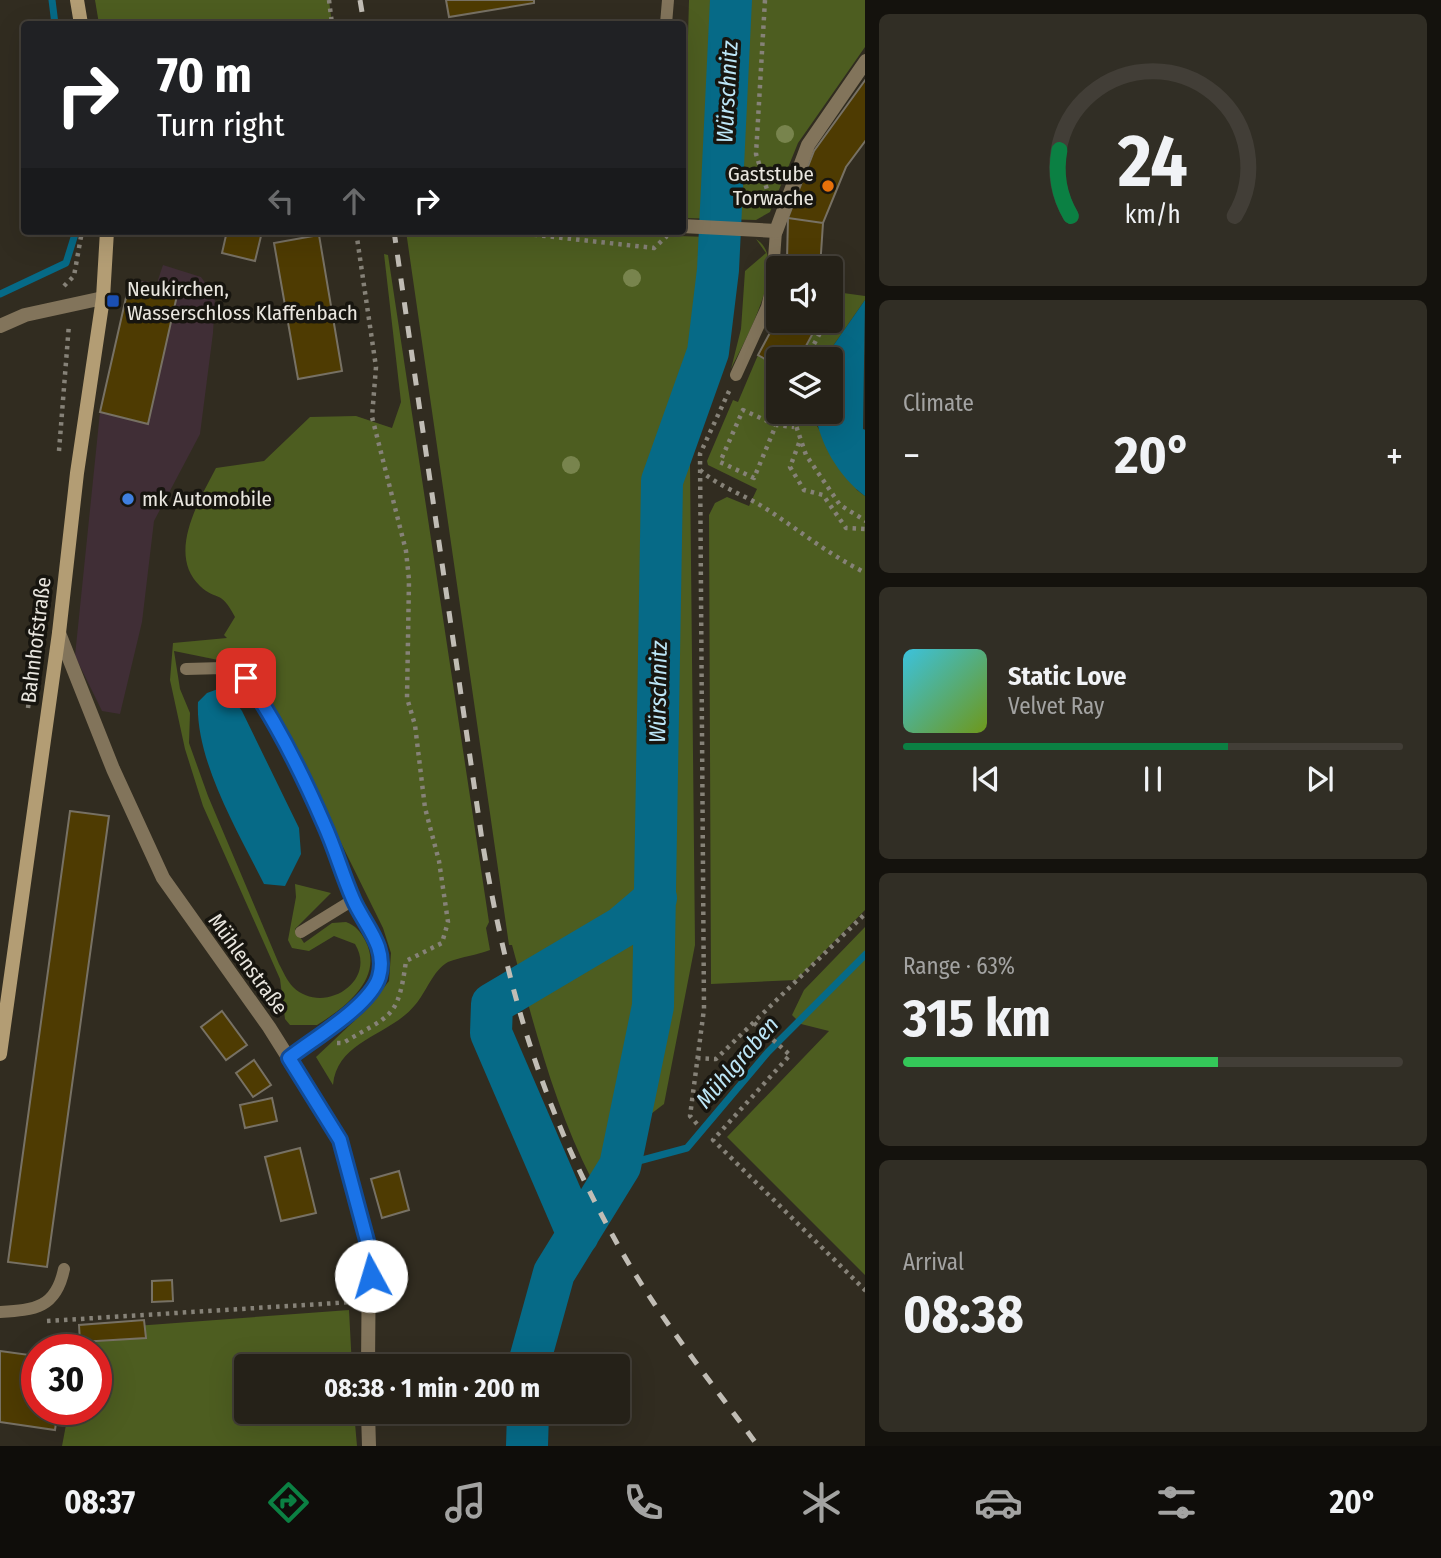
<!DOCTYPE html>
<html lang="en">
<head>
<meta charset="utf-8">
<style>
	:root { --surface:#252118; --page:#312e25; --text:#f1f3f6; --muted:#a3a3a2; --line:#423e37; --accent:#0b8043 }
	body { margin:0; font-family:"Fira Sans Condensed",sans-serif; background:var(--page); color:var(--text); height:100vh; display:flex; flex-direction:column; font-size:26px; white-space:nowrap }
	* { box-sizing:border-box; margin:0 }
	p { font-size:23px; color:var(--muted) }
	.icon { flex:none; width:38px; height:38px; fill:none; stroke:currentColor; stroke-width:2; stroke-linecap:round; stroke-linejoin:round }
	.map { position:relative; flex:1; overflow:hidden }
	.drawer { display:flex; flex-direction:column; gap:14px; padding:14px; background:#14120d; width:576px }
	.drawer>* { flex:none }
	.guide { position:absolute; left:21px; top:21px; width:665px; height:214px; border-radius:7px; box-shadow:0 7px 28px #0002,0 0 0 2px var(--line); background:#202124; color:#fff; overflow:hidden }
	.controls { position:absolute; left:766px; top:256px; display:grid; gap:14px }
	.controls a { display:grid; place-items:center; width:77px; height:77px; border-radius:7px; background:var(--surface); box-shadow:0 7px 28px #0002,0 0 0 2px var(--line); font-size:35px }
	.speed { position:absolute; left:21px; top:1334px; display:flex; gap:14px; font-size:35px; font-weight:700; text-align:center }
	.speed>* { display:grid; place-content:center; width:91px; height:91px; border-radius:50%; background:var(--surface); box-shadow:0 7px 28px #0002,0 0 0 2px var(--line); line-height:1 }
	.speed .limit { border:10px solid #d22; background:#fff; color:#111 }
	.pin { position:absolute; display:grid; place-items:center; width:60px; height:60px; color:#fff; margin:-30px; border-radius:14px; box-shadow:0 4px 10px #0006 }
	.me { position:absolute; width:77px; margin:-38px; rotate:354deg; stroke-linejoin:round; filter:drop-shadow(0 0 5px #0008) }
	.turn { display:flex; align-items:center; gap:24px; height:147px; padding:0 21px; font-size:32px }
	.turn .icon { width:91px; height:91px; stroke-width:2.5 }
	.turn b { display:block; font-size:49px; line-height:60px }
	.lanes { display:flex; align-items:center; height:66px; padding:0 21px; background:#0003; justify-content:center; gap:35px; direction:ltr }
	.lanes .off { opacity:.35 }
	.big { font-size:52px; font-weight:700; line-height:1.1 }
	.drawer .tile { flex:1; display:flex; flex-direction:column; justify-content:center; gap:10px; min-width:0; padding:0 24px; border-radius:10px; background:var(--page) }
	.drawer .dial { align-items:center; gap:0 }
	.dial svg { height:182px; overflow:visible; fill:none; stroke:var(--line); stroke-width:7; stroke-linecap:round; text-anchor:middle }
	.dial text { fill:var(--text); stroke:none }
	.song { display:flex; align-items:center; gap:21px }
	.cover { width:84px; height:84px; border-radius:10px; background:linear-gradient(135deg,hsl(190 70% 55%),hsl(80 70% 35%)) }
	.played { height:7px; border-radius:4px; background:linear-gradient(90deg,var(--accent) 65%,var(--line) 65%) }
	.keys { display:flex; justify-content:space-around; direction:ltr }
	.heat { display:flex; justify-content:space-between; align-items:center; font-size:38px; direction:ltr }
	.charge { height:10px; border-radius:5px; background:linear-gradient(90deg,#34c759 63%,var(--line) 0) }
	.trip { position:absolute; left:234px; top:1354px; width:396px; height:70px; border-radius:7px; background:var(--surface); box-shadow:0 7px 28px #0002,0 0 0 2px var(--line); font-weight:700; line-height:70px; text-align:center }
	.tabs { display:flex; height:112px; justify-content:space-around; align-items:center; background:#0f0d0a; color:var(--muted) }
	.tabs .icon { width:49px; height:49px }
	.tabs .on { color:var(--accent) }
	.tabs b { font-size:32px; color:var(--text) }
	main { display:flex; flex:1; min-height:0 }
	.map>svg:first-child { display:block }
	.commercial { fill:#402e36 }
	.green { fill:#4d5d20 }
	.water { fill:#066a87 }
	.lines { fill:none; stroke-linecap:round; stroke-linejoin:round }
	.stream { stroke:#066a87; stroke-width:7 }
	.river { stroke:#066a87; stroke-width:42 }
	.building { fill:#4e3b02; stroke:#777164; stroke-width:2 }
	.path { stroke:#868278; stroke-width:4.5; stroke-dasharray:3.5 5; stroke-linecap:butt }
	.lane { stroke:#82745b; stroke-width:12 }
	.street { stroke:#82745b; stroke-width:14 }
	.secondary { stroke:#b39d74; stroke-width:14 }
	.rail { stroke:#c1bdb5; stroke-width:5; stroke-dasharray:12 12; stroke-linecap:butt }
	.tree { fill:#78844d }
	.route-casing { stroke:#114b97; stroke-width:18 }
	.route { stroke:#1a73e8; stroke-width:12 }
	.food-dot { fill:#e8710a; stroke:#17150f; stroke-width:2.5 }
	.transit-dot { fill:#1a4fb4; stroke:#17150f; stroke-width:2.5 }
	.shop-dot { fill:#3f7fe0; stroke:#17150f; stroke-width:2.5 }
	.labels { text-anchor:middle; stroke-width:7; stroke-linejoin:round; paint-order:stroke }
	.poi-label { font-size:21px; fill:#e9e6df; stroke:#17150f; text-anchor:start }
	.street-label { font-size:21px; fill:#e9e6df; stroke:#17150f }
	.water-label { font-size:23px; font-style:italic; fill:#bce5f6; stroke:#17150f }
</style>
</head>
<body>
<main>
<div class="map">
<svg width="866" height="1446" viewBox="0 0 866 1446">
	<rect width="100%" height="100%" fill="#312c20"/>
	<path class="commercial" d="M 163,265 L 201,277 L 215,297 L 213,333 L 200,434 L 154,521 L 142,622 L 120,714 L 102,711 L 75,656 L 100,412 L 130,279 L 157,283 Z"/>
	<path class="green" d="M 95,0 L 329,0 L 332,24 L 99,24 Z
		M 689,0 L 865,0 L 865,47 L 798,143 L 770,212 L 756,220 L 683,218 Z
		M 406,231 L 658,231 L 678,236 L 707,237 L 692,343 L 654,481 L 647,553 L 649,921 L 644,1005 L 615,1119 L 608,1133 L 609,1158 L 592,1180 C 554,1106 534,1025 512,945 L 509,945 Z
		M 756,239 C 791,260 744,342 731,369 L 741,329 L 745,271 L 766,253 Z
		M 384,254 L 388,255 L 489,922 L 486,928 L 490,950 C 477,955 461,957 448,962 C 433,970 426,993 415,1005 C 390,1036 337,1040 333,1085 L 316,1057 L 368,1008 L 389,981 L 391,953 L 383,928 L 263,685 L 233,663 L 174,651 L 180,689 L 190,713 L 189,743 L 208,796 L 279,964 C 283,971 287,981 293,987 C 323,1016 378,982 355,944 L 334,936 L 309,951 L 292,948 L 288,940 L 296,897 L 295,884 L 331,893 L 295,929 L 304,943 L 332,923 L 346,922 C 356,926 360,931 365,940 C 385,977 346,1007 317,1025 L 290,1025 L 285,1019 L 280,979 L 203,806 L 185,749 L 170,680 L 173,643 L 227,638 L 224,635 L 235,617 C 220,588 217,602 200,586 C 166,554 200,499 216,468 L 264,461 L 310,417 L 356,416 L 392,428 L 401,402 Z
		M 836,292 L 865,296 L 865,300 L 824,359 L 799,359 L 820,320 L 831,320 L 831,300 Z
		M 758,355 L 779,367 L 779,411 L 815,411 L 817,426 L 857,490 L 865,496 L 865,910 L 796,980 L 711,984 L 709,515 L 715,503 L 727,497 L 749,506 L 757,489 L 708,465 L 707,461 L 733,400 L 738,402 Z
		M 677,460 L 690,465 L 695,945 L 664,1104 L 639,1123 L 658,1007 L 665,899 L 666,554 L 669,482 Z
		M 865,927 L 865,1275 L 727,1137 L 829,1031 L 801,1024 L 792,1015 L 804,990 Z
		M 349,1310 L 352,1367 L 247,1367 L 247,1412 L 354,1412 L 357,1446 L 62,1446 L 69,1409 L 96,1409 L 96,1349 L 79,1349 L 82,1330 Z"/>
	<path class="water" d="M 865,300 L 863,429 L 866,430 L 865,496 C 839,477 819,443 815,411 L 831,411 L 831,359 L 824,359 Z
		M 218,689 L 230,695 L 242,711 L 299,828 L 301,854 L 285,886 L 264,884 C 238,832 195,760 198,702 L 207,693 Z"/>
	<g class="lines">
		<path class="stream" d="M 52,0 L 55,24
			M 0,294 L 66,263 L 76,231
			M 620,1166 L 687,1148 L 768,1052 L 866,954"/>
		<path class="river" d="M 578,1235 L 491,1033 L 492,1004 L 622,927 L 656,898
			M 528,1367 L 554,1273 L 620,1166 L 653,1006 L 662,481 L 708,352 L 718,270 L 731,0
			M 527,1446 L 528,1412"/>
	</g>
	<path class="building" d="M 446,0 L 534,0 L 534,3 L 449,17 Z
		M 866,79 L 866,140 L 846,167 L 823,223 L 788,218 L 814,151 Z
		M 788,218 L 823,223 L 820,268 L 802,268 L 802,262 L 787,261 Z
		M 227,231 L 261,236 L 255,261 L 222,253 Z
		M 319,235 L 342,371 L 298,379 L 274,243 Z
		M 130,280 L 178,291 L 148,424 L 100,412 Z
		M 779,316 L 779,320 L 820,320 L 799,359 L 779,359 L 779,367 L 758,355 Z
		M 70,811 L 109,816 L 47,1267 L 8,1262 Z
		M 222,1011 L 247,1045 L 226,1060 L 201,1027 Z
		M 254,1060 L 271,1085 L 253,1097 L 236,1073 Z
		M 272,1098 L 277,1121 L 245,1128 L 240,1105 Z
		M 300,1148 L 316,1213 L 281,1221 L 265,1157 Z
		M 399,1171 L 409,1210 L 382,1218 L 371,1179 Z
		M 172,1280 L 173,1301 L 152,1302 L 152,1281 Z
		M 144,1320 L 146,1338 L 80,1342 L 79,1325 Z
		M 0,1351 L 37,1356 L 33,1403 L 37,1404 L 37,1409 L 58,1409 L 55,1430 L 0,1422 Z"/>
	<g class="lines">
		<path class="path" d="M 329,0 L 332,24
			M 765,0 L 756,154 L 769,196
			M 500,231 L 654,248 L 667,236
			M 64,286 L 74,276 L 82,231
			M 831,313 L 842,295
			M 806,359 L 827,320
			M 791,411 L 806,455 L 840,505 L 866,521
			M 776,425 L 743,410 L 720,462 L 754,478 L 776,425 L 794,427
			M 799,443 L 790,467 L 804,490 L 823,495 L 846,528 L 866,529
			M 59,451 L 69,324
			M 700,470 C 719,487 743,494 765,508 C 799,530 829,555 866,573
			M 28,708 L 40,613
			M 754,1023 L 790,1055 L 713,1140 L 866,1291
			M 337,1043 L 343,1043 C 391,1014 398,1020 406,961 L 442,943 L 448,922 L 439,861 L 425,808 L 415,725 L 407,698 L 409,580 L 406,551 L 372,417 L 376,367 L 356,231
			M 697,1058 L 716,1059 L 866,913
			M 697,1124 L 690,1116 L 704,1009 L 700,454 L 730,389
			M 47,1321 L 353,1302"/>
		<path class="lane" d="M 666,24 L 668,0
			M 736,375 L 767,307 L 772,286 L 776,231
			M 186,669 L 223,668 L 246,678 L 270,712 L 324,823 L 353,900 L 376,939 L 380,958 L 379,976 L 371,994 L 289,1058
			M 301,932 L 353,900
			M 0,1312 C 35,1310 56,1308 64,1269"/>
		<path class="street" d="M 682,226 L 776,231 L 808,145 L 866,61
			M 0,326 L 25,315 L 103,298
			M 59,633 L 113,769 L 163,878 L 269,1027 L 340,1140 L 369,1248 L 368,1367
			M 368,1412 L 369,1446"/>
		<path class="secondary" d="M 77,0 L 81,24
			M 0,1054 L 59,633 L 77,473 L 103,298 L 107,231"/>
		<path class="rail" d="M 360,0 L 364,24
			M 394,231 L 482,840 C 506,985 541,1106 613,1236 C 653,1310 708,1378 758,1446"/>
	</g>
	<g class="tree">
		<circle cx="785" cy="134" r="9"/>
		<circle cx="632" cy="278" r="9"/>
		<circle cx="571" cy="465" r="9"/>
	</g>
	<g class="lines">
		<g class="route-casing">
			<path id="route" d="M 246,678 C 277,723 302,773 324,824 C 335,848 342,874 353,899 C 364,925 388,946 379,977 C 370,1006 313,1039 289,1058 L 340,1140 L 369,1248 L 371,1276"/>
		</g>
		<use href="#route" class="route"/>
	</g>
	<circle class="food-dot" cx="828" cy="186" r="7"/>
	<rect class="transit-dot" x="106" y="294" width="14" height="14" rx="3.5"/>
	<circle class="shop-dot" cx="128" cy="499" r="7"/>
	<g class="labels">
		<g class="poi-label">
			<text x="814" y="181" text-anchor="end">Gaststube<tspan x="814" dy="24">Torwache</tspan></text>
			<text x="127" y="296">Neukirchen,<tspan x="127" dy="24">Wasserschloss Klaffenbach</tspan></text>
			<text x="142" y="506">mk Automobile</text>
		</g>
		<g class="street-label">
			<text transform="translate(36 640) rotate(-83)" y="7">Bahnhofstraße</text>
			<text transform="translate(248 964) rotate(54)" y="7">Mühlenstraße</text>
		</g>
		<g class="water-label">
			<text transform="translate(727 92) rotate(-87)" y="8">Würschnitz</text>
			<text transform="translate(658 692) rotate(-89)" y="8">Würschnitz</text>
			<text transform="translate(737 1062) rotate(-49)" y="8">Mühlgraben</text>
		</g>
	</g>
</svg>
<div class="controls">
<a><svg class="icon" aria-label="sound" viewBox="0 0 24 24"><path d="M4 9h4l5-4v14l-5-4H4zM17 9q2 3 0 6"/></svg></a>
<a><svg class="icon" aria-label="layers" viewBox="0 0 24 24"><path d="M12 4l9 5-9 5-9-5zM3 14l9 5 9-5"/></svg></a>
</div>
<div class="speed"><div class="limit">30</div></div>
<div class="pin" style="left:246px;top:678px;background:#d93025"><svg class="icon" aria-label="arrive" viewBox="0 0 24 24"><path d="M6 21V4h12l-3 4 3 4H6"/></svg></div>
<svg class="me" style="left:371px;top:1276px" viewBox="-20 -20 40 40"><circle r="19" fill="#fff"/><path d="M0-13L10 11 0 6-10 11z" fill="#1a73e8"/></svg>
<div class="trip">08:38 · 1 min · 200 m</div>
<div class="guide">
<div class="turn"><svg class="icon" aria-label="right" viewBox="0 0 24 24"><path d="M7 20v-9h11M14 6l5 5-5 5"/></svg><div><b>70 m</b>Turn right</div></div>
<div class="lanes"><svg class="icon off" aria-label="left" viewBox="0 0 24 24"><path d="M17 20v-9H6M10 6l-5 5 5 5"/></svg><svg class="icon off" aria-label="ahead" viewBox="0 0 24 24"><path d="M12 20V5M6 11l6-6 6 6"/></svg><svg class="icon" aria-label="right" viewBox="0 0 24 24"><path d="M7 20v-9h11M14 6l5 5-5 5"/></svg></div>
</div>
</div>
<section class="drawer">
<div class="tile dial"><svg viewBox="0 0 100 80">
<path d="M14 69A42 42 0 1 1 86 69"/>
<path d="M14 69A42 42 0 0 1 9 40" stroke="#0b8043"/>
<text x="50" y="56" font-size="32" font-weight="700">24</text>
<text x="50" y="72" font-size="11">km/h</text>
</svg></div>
<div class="tile"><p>Climate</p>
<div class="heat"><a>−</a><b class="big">20°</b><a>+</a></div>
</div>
<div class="tile">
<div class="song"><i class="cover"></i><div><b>Static Love</b><p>Velvet Ray</p></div></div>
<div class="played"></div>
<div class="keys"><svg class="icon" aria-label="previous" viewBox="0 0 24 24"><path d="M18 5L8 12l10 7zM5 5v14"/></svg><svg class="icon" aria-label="pause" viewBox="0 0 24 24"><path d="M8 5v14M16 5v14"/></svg><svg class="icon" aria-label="next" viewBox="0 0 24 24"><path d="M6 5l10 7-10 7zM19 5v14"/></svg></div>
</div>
<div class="tile"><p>Range · 63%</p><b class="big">315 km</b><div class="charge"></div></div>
<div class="tile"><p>Arrival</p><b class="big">08:38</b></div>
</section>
</main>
<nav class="tabs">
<b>08:37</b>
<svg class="icon on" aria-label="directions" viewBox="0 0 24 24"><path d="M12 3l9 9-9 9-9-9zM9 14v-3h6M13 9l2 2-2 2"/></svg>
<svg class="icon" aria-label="music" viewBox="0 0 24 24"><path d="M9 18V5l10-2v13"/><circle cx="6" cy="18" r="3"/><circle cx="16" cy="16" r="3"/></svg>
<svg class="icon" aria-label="phone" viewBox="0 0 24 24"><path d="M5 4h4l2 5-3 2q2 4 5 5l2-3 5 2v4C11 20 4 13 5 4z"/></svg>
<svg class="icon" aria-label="climate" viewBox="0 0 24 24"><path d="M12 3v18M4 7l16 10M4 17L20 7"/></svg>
<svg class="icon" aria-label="car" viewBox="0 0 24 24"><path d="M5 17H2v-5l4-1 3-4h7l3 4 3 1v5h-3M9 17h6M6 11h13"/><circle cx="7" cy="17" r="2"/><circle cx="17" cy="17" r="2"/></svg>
<svg class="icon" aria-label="filters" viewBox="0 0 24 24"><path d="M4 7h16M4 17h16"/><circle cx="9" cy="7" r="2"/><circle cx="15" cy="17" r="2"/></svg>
<b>20°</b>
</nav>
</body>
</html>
